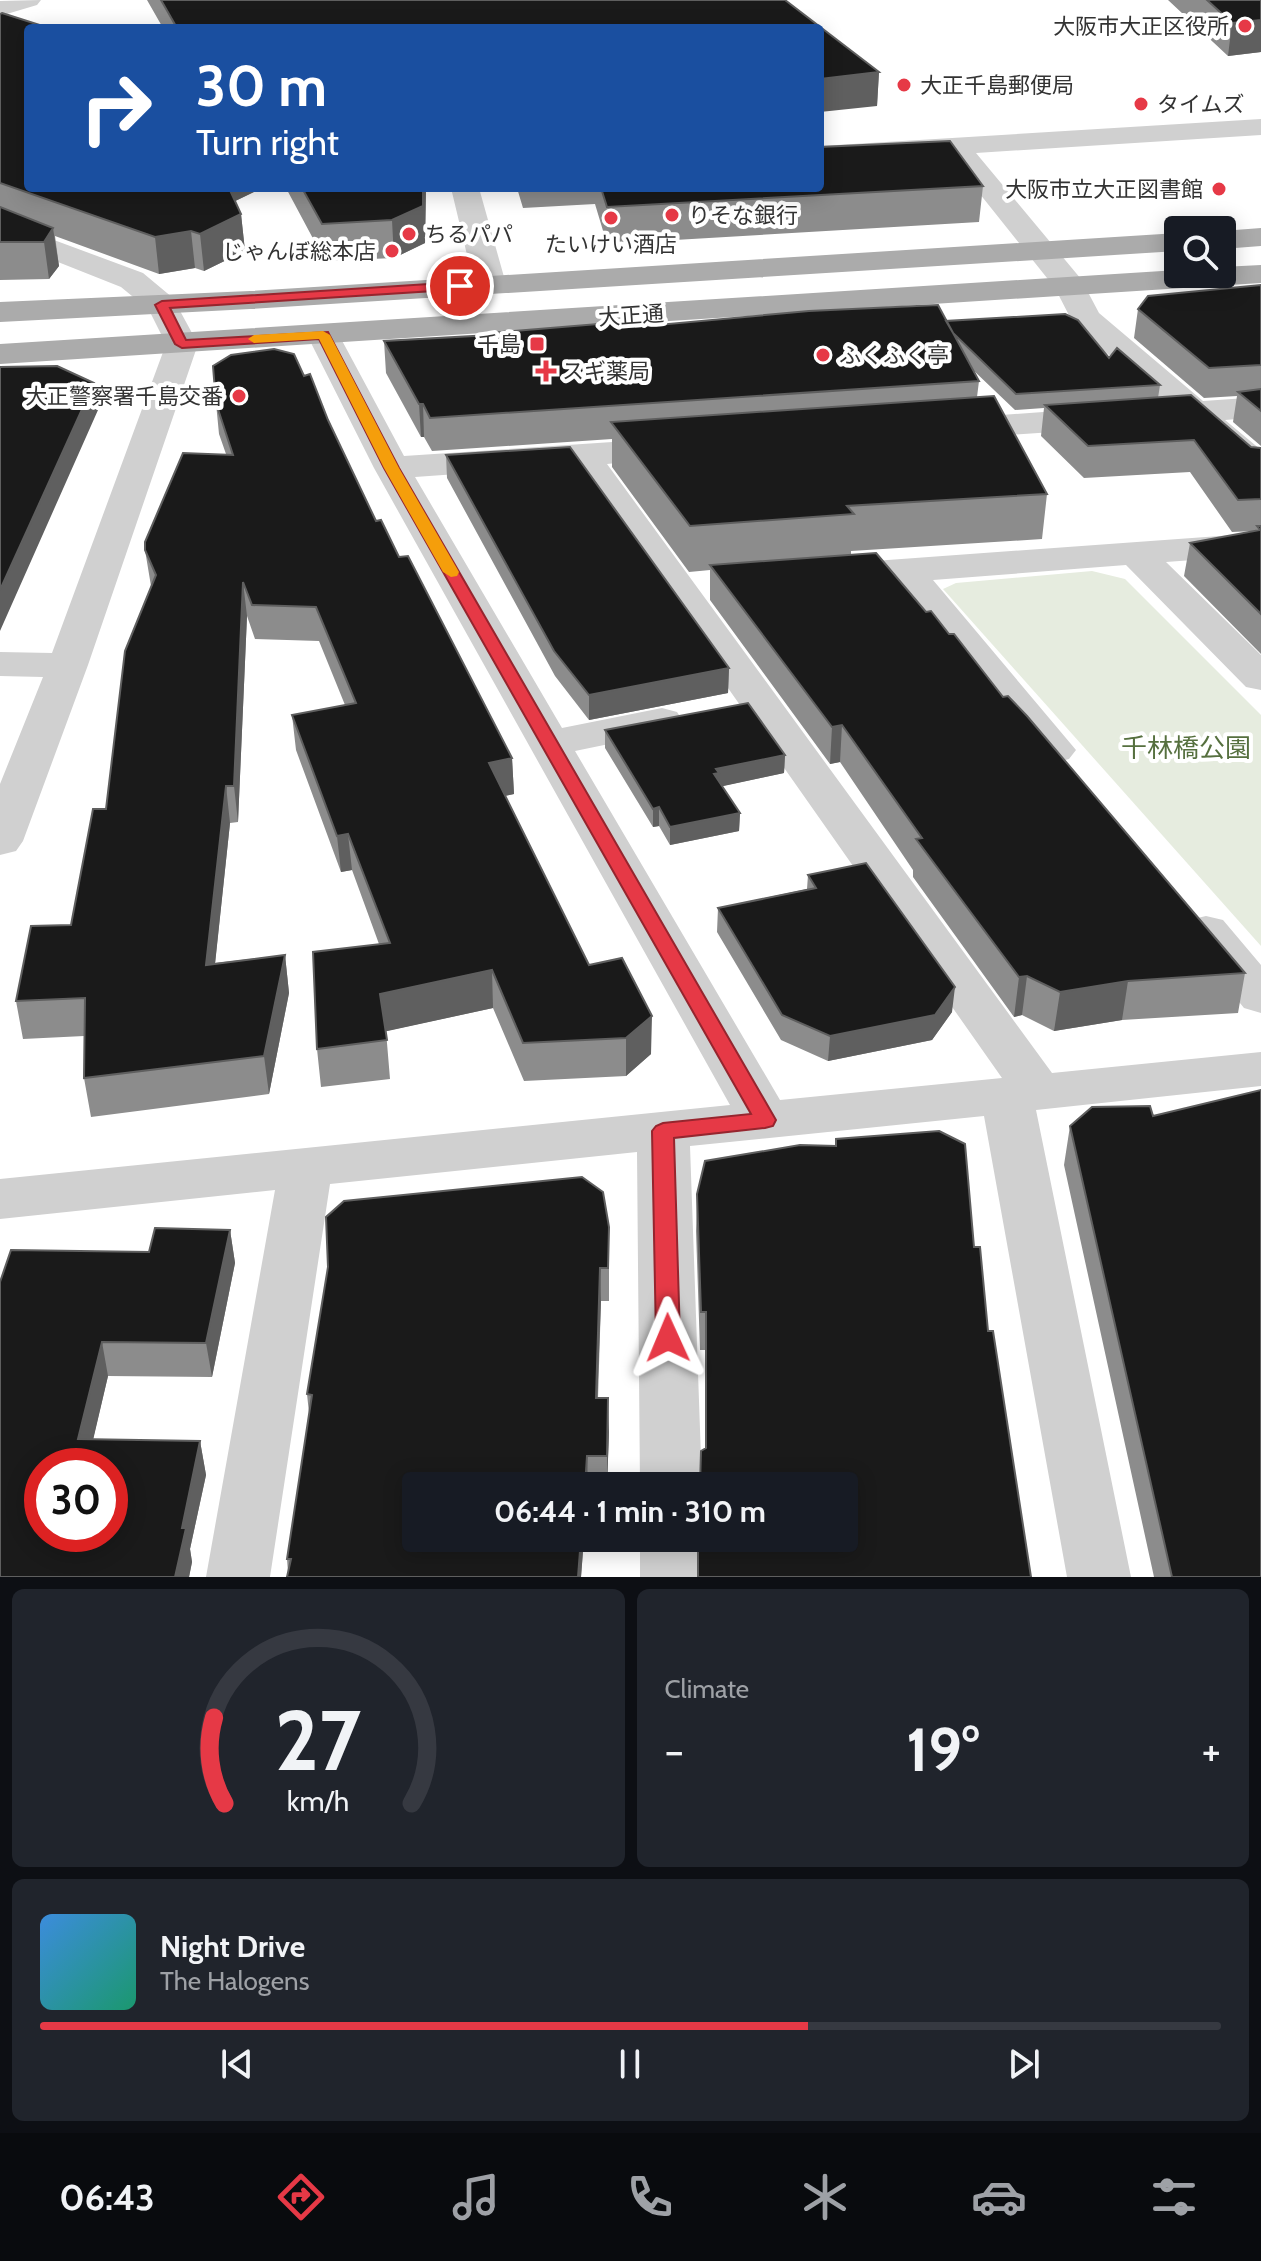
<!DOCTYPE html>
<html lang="en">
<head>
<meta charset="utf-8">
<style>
	:root { --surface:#171b24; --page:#20242c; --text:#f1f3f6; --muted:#9ea1a6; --line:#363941; --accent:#e63946 }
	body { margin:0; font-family:Cabin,"Noto Sans JP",sans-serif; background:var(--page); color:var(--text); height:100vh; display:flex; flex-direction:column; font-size:30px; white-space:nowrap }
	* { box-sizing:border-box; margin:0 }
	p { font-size:26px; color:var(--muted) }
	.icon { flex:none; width:44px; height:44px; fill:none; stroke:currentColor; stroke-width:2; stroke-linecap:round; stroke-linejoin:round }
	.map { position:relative; height:1577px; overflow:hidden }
	.panel { display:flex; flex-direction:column; gap:12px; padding:12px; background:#0d0f14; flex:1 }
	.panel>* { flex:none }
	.hud { position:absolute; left:24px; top:24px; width:800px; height:168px; border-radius:8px; box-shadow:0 4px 20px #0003; background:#1a4fa0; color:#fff; overflow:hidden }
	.buttons { position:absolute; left:1164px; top:216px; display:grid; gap:16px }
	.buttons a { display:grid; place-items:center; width:72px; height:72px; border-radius:8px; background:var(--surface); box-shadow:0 4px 20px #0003; font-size:40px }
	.speed { position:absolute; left:24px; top:1448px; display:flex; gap:16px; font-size:40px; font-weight:700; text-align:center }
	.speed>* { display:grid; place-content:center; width:104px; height:104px; border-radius:50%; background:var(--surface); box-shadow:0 4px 20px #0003; line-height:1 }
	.speed .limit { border:12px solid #d22; background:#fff; color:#111 }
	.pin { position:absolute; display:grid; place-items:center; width:68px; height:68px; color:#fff; margin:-34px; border:4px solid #fff; border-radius:50%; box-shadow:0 2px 8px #0007 }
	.me { position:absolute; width:88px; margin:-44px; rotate:359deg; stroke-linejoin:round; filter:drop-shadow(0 0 6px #0008) }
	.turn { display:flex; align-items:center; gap:28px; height:168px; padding:0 40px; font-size:36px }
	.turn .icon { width:104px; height:104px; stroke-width:2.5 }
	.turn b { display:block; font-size:56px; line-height:68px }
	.big { font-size:60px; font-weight:700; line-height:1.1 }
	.panel .tile { flex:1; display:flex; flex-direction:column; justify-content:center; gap:12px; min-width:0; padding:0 28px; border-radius:12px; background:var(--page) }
	.panel .dial { align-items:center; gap:0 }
	.dial svg { height:208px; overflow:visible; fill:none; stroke:var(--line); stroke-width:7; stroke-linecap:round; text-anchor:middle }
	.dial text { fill:var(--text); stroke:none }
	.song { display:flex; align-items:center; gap:24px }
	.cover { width:96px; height:96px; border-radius:12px; background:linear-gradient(135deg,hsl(210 70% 55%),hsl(160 70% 35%)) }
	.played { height:8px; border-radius:4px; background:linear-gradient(90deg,var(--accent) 65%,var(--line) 65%) }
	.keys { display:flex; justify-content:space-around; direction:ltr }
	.heat { display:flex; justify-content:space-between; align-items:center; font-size:44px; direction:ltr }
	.panel .tiles { flex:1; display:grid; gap:12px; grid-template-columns:1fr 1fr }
	.tile:last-child { grid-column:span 2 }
	.trip { position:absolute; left:402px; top:1472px; width:456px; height:80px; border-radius:8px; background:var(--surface); box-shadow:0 4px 20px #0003; font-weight:700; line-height:80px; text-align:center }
	.dock { display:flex; height:128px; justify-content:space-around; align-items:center; background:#090b0e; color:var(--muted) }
	.dock .icon { width:56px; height:56px }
	.dock .active { color:var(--accent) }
	.dock b { font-size:36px; color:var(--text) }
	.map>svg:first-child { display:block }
	.green { fill:#e6ecdf }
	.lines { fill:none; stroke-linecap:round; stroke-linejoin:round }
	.minor { fill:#d0d0d0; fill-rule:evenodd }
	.major { fill:#ababab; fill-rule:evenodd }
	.wall { fill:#8c8c8c }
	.shaded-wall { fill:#5f5f5f }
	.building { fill:#1a1a1a; stroke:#5f5f5f; stroke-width:2; fill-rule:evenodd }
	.route { fill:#e63946; stroke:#96252e; stroke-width:2 }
	.slow { fill:#f59e0b }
	.poi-dot { fill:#e63946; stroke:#fff; stroke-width:3 }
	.labels { text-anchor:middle; stroke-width:8; stroke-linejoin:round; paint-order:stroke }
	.far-poi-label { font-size:22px; fill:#333; stroke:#fff; text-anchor:start }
	.far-street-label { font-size:22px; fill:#333; stroke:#fff }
	.park-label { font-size:26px; fill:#56703f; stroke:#fff }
</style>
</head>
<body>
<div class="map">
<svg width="1261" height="1577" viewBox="0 0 1261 1577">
	<rect width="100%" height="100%" fill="#fff"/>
	<path class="green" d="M 1092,571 L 1125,579 L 1261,715 L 1261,946 L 943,589 L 956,583 Z"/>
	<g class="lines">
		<path class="minor" d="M 41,0 L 37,5 L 0,16 L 0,1 Z
			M 1261,119 L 1261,135 L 976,153 L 1081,279 L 1099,313 L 1203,401 L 1261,397 L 1261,417 L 1225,420 L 1261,450 L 1261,479 L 1248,476 L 1187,423 L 948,439 L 936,436 L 931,429 L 936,422 L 948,419 L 1165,403 L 1074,325 L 1055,288 L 948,154 L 820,162 L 820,146 Z
			M 451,188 L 479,188 L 506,284 L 501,291 L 490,293 L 479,291 L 474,284 Z
			M 0,220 L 143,273 L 173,298 L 198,344 L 88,665 L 23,841 L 16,851 L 0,855 L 0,784 L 43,677 L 0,676 L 0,652 L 52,653 L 166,344 L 149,310 L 121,287 L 0,239 Z
			M 323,325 L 334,328 L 339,335 L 404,456 L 672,438 L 684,442 L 690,449 L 684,456 L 607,464 L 1052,1073 L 1261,1052 L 1261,1086 L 1036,1110 L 1131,1577 L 1067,1577 L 984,1116 L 690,1146 L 702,1486 L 640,1486 L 637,1152 L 330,1184 L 270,1577 L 206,1577 L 275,1190 L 0,1219 L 0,1179 L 730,1105 L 374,468 L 307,335 L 312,328 ZM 572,466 L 1002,1078 L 780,1100 L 575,751 L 677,730 L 683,721 L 677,712 L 662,708 L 562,728 L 415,477 Z
			M 1261,533 L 1261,555 L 1166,562 L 1261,655 L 1261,690 L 1246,687 L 1126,565 L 933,580 L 1076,750 L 1069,759 L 1054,763 L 1039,759 L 894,583 L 833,588 L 819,584 L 814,576 L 819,568 L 833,564 Z
			M 1206,916 L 1223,920 L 1261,965 L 1261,1013 L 1244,1008 L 1182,931 L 1189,920 Z
			M 640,1538 L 704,1538 L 704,1577 L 640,1577 Z"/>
		<path class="major" d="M 1261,228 L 1261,246 L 1222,249 L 1222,231 Z
			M 1178,233 L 1178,251 L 250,309 L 0,322 L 0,302 L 250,291 Z
			M 1261,265 L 1261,283 L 0,364 L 0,344 L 1178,270 L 1178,274 L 1222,274 L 1222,267 Z"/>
	</g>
	<path class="wall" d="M 147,0 L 785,0 L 879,72 L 877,106 L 820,28 L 163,28 Z
		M 1168,0 L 1261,0 L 1261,52 L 1228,56 Z
		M 0,14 L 28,188 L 262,188 L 235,201 L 241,214 L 245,251 L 204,271 L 195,268 L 159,274 L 55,236 L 59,266 L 49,279 L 0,280 Z
		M 983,186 L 979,222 L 607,244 L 595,204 L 523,208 L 517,188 L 820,188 Z
		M 286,188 L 426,188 L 425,243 L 394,258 L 325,261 Z
		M 1261,285 L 1261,446 L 1233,422 L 1237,396 L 1204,398 L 1134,338 L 1138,309 Z
		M 946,321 L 1109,358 L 1160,385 L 1158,398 L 1251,447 L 1261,448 L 1261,654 L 1184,576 L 1190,543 L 1255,531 L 1232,532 L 1190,472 L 1084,478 L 1041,436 L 1044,408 L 1015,410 L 972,369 L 979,381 L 977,397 L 1047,494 L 1042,539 L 851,551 L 851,554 L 926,612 L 949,634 L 1245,973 L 1238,1013 L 1122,1020 L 1054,1031 L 1022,1015 L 1014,1017 L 913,877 L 913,870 L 840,762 L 830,764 L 710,600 L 710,570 L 689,572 L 612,467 L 612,439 L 432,451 L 424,437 L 421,437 L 386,373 L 384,341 L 636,327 Z
		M 304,376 L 328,420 L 376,521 L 399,557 L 512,758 L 514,794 L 505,796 L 589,965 L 651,1054 L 626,1076 L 524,1081 L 493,1008 L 386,1031 L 390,1079 L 321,1087 L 317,1049 L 379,944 L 352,870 L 341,872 L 296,750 L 292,715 L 345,705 L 319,641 L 255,639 L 247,616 L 238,822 L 230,823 L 215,963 L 285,955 L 289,993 L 269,1094 L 91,1117 L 84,1078 L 84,1036 L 23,1039 L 16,1001 L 71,925 L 106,809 L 151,586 L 145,550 L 226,454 L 219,434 L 216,403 Z
		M 446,455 L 729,668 L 728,693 L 589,720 L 555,676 L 447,478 Z
		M 605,730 L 785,755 L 784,773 L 722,786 L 740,813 L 739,831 L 670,845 L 659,826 L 653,827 L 605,748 Z
		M 808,875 L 952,1012 L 932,1040 L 828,1061 L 781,1040 L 717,932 L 718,908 L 807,889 Z
		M 1153,1116 L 1261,1577 L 1154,1577 L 1064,1165 L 1070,1126 Z
		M 939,1131 L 965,1144 L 974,1247 L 980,1247 L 988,1331 L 993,1331 L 1031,1577 L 697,1577 L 698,1542 L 707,1540 L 707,1538 L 844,1538 L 844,1486 L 700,1486 L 701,1451 L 705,1449 L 705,1350 L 700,1350 L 696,1231 L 697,1194 L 705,1161 L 800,1145 L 835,1146 L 836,1139 Z
		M 609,1227 L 609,1301 L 601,1301 L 598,1398 L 609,1432 L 607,1486 L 416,1486 L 584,1538 L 581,1577 L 287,1577 L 288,1572 L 287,1559 L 309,1413 L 307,1394 Z
		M 230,1230 L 235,1263 L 212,1377 L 108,1376 L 93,1439 L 200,1441 L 206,1475 L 190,1549 L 192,1562 L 189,1577 L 0,1577 L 0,1282 L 149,1252 Z"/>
	<path class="shaded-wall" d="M 1261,20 L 1261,52 L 1228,56 L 1232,23 Z
		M 879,72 L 877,106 L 820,112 L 820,79 Z
		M 223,188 L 262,188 L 225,206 Z
		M 423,188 L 426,188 L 425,243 L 394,258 L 392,220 Z
		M 241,214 L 245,251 L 204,271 L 200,234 Z
		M 53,228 L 59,266 L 49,279 L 44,242 Z
		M 191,231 L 195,268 L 159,274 L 155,237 Z
		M 94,383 L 98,410 L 0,631 L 0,590 Z
		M 419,404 L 423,404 L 424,437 L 421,437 Z
		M 243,582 L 247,616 L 238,822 L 234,786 Z
		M 729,668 L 728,693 L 589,720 L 589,695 Z
		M 842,725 L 840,762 L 830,764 L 832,727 Z
		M 785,755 L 784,773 L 719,787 L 714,774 L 716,769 Z
		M 512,758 L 514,794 L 490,799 L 489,763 Z
		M 226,786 L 230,823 L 211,1002 L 206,965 Z
		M 659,807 L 659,826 L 653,827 L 653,809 Z
		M 740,813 L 739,831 L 670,845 L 670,827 Z
		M 348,834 L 352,870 L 341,872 L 337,836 Z
		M 285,955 L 289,993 L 269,1094 L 264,1056 Z
		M 492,970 L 493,1008 L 383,1032 L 380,994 Z
		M 1027,976 L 1022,1015 L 1014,1017 L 1019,977 Z
		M 1128,981 L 1122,1020 L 1054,1031 L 1060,992 Z
		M 955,987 L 952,1012 L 932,1040 L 828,1061 L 830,1036 Z
		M 652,1016 L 651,1054 L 626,1076 L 626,1038 Z
		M 230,1230 L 235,1263 L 212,1377 L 206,1343 Z
		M 600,1268 L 601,1301 L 596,1432 L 596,1398 Z
		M 102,1342 L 108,1376 L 87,1466 L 78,1439 Z
		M 608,1398 L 609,1432 L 607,1486 L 607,1456 Z
		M 200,1441 L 206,1475 L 190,1549 L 192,1562 L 189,1577 L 175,1577 L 182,1528 Z
		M 587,1456 L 588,1486 L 585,1486 Z
		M 581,1538 L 584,1538 L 581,1577 L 578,1577 Z"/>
	<path class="building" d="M 161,0 L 785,0 L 879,72 L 820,79 L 820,28 L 177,28 Z
		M 1207,0 L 1261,0 L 1261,20 L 1232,23 Z
		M 2,13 L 49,28 L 28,28 L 28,188 L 229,188 L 241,214 L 200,234 L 191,231 L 155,237 L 0,183 L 0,14 Z
		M 950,141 L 983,186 L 607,207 L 601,188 L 820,188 L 820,147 Z
		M 302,188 L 423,188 L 423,206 L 392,220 L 322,224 Z
		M 0,207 L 53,228 L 44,242 L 0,242 Z
		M 1261,285 L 1261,365 L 1209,368 L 1138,309 L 1148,296 Z
		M 938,305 L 979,381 L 430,418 L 423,404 L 419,404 L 384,341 L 491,335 L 490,333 L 634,321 L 636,327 L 809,311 Z
		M 1065,314 L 1078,320 L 1109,358 L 1117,348 L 1160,385 L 1016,394 L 953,333 L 946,321 Z
		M 274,349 L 294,354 L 304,376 L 310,374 L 328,420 L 376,521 L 381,520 L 399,557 L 408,556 L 512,758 L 489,763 L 589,965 L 622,958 L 652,1016 L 626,1038 L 523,1043 L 492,970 L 380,994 L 387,1040 L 317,1049 L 313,952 L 390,943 L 348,834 L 337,836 L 292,715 L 356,703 L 316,607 L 252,605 L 243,582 L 234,786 L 226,786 L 206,965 L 285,955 L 264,1056 L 84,1078 L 85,998 L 16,1001 L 31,926 L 71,925 L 93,809 L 106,809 L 125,651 L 156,575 L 145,550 L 145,542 L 183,453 L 233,455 L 216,403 L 213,366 L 231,355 Z
		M 57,366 L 94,383 L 0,590 L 0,367 Z
		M 1261,389 L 1261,411 L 1238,392 Z
		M 1191,395 L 1251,447 L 1261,448 L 1261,499 L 1238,500 L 1194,440 L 1088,446 L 1045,405 Z
		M 994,396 L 1047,494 L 847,506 L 854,514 L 690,526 L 611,422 Z
		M 570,447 L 729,668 L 589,695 L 554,651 L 446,455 Z
		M 1257,526 L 1261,526 L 1261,614 L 1190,543 L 1260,530 Z
		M 876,553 L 926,612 L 931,611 L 949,634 L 954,634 L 1003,697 L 1008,696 L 1027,716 L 1245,973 L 1128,981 L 1060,992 L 1027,976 L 1019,977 L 916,839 L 922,838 L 842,725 L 832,727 L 710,565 Z
		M 748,703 L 785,755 L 716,769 L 719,773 L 714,774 L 740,813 L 670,827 L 659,807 L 653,809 L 605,730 Z
		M 866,863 L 955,987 L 935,1015 L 830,1036 L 782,1015 L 718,908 L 816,888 L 808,875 Z
		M 1261,1090 L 1261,1577 L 1172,1577 L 1070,1126 L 1092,1107 L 1150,1106 L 1153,1116 Z
		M 939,1131 L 965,1144 L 974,1247 L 980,1247 L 988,1331 L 993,1331 L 1031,1577 L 698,1577 L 698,1542 L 708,1539 L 708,1538 L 844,1538 L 844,1486 L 700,1486 L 701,1451 L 706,1448 L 706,1312 L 701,1312 L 697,1194 L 705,1161 L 800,1145 L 836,1146 L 836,1139 Z
		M 582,1177 L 603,1192 L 609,1227 L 608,1268 L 600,1268 L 596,1398 L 608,1398 L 607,1456 L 587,1456 L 585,1486 L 416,1486 L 416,1538 L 581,1538 L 578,1577 L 287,1577 L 291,1559 L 287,1559 L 312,1395 L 307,1394 L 328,1267 L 326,1217 L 344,1201 Z
		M 155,1228 L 230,1230 L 206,1343 L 102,1342 L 78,1439 L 200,1441 L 182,1528 L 186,1528 L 175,1577 L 0,1577 L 0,1282 L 11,1250 L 149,1252 ZM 42,1466 L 110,1466 L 110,1534 L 42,1534 Z"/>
	<path class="route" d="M 460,282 L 465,283 L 465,289 L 170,308 L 186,340 L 328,332 L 399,468 L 776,1120 L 773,1126 L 765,1128 L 674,1138 L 680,1338 L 676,1345 L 668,1347 L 659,1345 L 656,1338 L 652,1131 L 656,1126 L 663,1123 L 751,1114 L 384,468 L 319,339 L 182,348 L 175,344 L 155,305 L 162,301 Z"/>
	<path class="slow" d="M 323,331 L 330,335 L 399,468 L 459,572 L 457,576 L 451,577 L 443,572 L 384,468 L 319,339 L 254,343 L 248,339 L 254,335 Z"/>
	<g class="poi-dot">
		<circle cx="1245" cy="26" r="8"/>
		<circle cx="904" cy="85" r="8"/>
		<circle cx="1141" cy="104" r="8"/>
		<circle cx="1219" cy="189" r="8"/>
		<circle cx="672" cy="215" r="8"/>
		<circle cx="611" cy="218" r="8"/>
		<circle cx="409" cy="234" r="8"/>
		<circle cx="392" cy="251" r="8"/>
		<rect x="529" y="336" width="16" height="16" rx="4"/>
		<circle cx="823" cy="355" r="8"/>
		<path d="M542 359h8v8h8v8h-8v8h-8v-8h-8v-8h8z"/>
		<circle cx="239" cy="396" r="8"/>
	</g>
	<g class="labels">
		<g class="far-poi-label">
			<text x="1229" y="34" text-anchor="end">大阪市大正区役所</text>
			<text x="920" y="93">大正千島郵便局</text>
			<text x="1157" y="112">タイムズ</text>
			<text x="1203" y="197" text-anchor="end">大阪市立大正図書館</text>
			<text x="688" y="223">りそな銀行</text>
			<text x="425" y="242">ちるパパ</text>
			<text x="611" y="252" text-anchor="middle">たいけい酒店</text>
			<text x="376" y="259" text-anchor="end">じゃんぼ総本店</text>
			<text x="521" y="352" text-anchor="end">千島</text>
			<text x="839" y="363">ふくふく亭</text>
			<text x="562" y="379">スギ薬局</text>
			<text x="223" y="404" text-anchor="end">大正警察署千島交番</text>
		</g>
		<g class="far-street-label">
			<text transform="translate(631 315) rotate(-4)" y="8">大正通</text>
		</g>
		<g class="park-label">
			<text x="1186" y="757">千林橋公園</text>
		</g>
	</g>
</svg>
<div class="buttons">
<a><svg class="icon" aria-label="search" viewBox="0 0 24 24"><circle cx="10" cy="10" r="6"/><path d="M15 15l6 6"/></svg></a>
</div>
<div class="speed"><div class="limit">30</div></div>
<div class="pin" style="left:460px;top:286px;background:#d93025"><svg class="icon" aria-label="arrive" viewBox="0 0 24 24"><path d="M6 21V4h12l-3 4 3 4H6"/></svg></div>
<svg class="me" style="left:668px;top:1338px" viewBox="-20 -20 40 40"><path d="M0-17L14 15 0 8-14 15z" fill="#e63946" stroke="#fff" stroke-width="4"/></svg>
<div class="trip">06:44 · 1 min · 310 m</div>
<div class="hud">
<div class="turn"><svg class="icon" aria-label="right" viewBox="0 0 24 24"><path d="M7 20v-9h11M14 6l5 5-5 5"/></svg><div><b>30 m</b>Turn right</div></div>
</div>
</div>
<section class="panel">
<div class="tiles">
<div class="tile dial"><svg viewBox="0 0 100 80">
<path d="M14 69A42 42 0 1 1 86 69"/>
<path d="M14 69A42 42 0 0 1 10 36" stroke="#e63946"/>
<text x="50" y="56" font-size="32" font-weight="700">27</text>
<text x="50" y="72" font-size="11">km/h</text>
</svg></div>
<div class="tile"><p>Climate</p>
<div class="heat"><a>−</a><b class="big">19°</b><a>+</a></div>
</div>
<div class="tile">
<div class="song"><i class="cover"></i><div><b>Night Drive</b><p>The Halogens</p></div></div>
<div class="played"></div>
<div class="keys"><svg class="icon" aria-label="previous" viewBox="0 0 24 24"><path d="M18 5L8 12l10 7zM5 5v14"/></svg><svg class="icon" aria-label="pause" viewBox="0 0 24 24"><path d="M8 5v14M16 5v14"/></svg><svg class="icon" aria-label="next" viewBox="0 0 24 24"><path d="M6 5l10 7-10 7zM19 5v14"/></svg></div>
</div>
</div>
</section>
<nav class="dock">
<b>06:43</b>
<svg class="icon active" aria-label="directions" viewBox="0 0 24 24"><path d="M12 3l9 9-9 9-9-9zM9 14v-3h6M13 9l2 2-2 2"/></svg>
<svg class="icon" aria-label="music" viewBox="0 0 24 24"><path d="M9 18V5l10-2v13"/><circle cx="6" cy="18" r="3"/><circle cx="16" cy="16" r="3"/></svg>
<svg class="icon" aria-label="phone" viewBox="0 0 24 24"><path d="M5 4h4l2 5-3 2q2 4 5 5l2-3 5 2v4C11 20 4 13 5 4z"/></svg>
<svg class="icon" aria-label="climate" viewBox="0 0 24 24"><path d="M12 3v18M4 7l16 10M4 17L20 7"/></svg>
<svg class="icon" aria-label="car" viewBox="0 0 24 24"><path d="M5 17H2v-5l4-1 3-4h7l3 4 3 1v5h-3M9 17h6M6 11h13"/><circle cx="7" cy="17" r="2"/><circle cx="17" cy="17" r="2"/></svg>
<svg class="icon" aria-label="filters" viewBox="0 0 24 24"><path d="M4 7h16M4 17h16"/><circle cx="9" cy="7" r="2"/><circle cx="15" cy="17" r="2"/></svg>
</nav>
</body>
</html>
